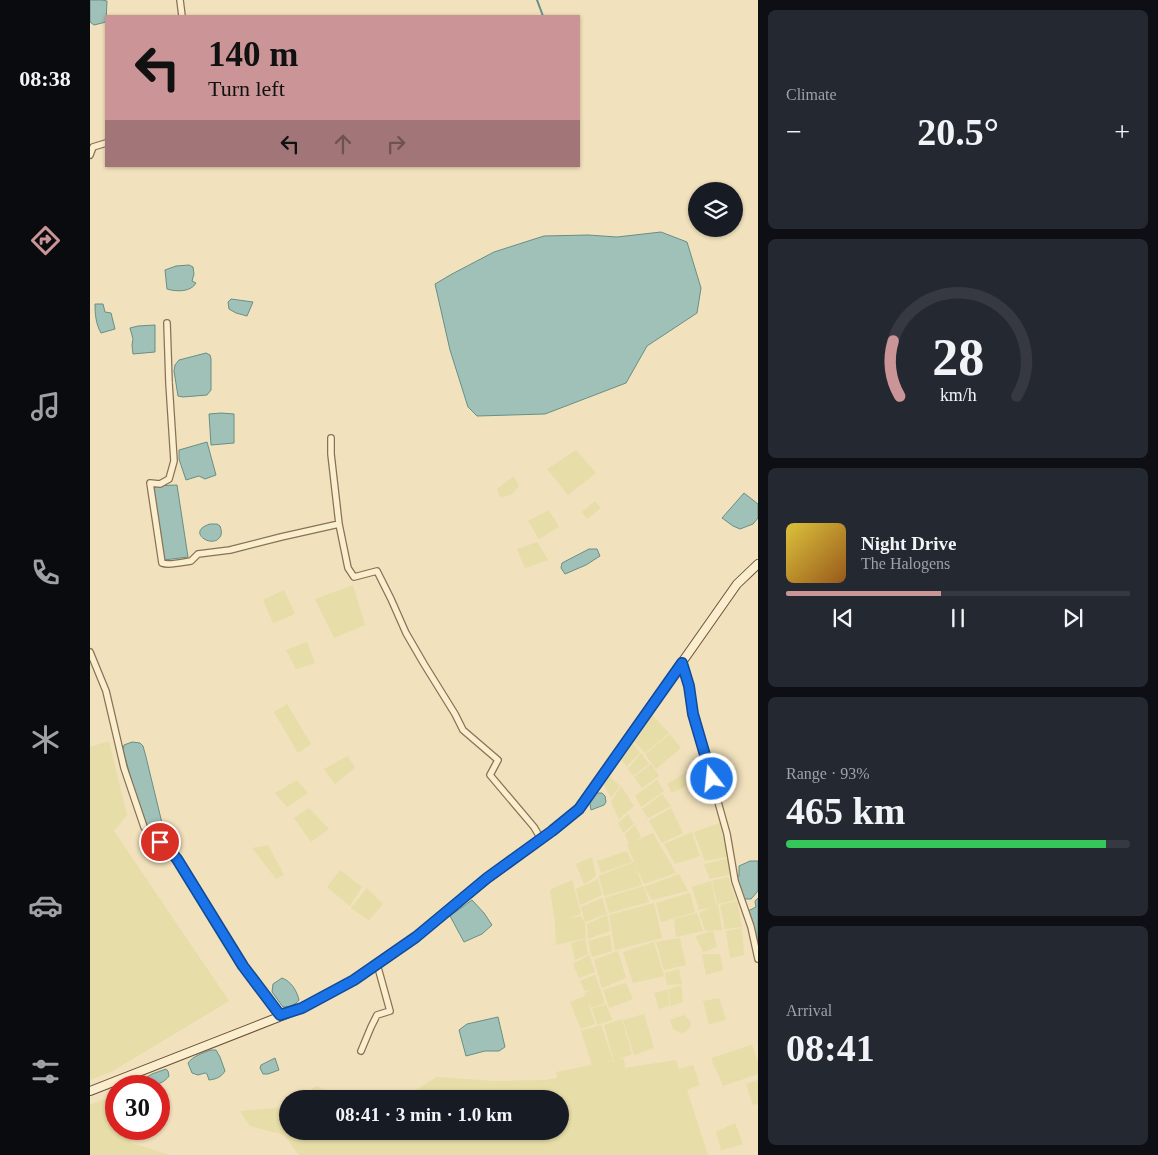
<!DOCTYPE html>
<html lang="en">
<head>
<meta charset="utf-8">
<style>
	:root { --surface:#171b24; --page:#242831; --text:#f1f3f6; --muted:#9ea1a6; --line:#363941; --accent:#cb9496 }
	body { margin:0; font-family:Georgia,serif; background:var(--page); color:var(--text); height:100vh; display:flex; flex-direction:column; font-size:19px; white-space:nowrap }
	* { box-sizing:border-box; margin:0 }
	p { font-size:16px; color:var(--muted) }
	.icon { flex:none; width:28px; height:28px; fill:none; stroke:currentColor; stroke-width:2; stroke-linecap:round; stroke-linejoin:round }
	.map { position:relative; flex:1; overflow:hidden }
	.panel { display:flex; flex-direction:column; gap:10px; padding:10px; background:#0d0f14; width:400px }
	.panel>* { flex:none }
	.guide { position:absolute; left:15px; top:15px; width:475px; height:152px; border-radius:0px; box-shadow:0 1px 4px #0004; background:#cb9496; color:#111; overflow:hidden }
	.tools { position:absolute; left:598px; top:182px; display:grid; gap:10px }
	.tools a { display:grid; place-items:center; width:55px; height:55px; border-radius:50%; background:var(--surface); box-shadow:0 1px 4px #0004; font-size:25px }
	.speed { position:absolute; left:15px; top:1075px; display:flex; gap:10px; font-size:25px; font-weight:700; text-align:center }
	.speed>* { display:grid; place-content:center; width:65px; height:65px; border-radius:50%; background:var(--surface); box-shadow:0 1px 4px #0004; line-height:1 }
	.speed .limit { border:8px solid #d22; background:#fff; color:#111 }
	.pin { position:absolute; display:grid; place-items:center; width:42px; height:42px; color:#fff; margin:-21px; border:2px solid #fff; border-radius:50%; box-shadow:0 1px 5px #0007 }
	.me { position:absolute; width:55px; margin:-28px; rotate:344deg; stroke-linejoin:round; filter:drop-shadow(0 0 4px #0008) }
	.turn { display:flex; align-items:center; gap:18px; height:105px; padding:0 20px; font-size:22px }
	.turn .icon { width:65px; height:65px; stroke-width:2.5 }
	.turn b { display:block; font-size:35px; line-height:42px }
	.lanes { display:flex; align-items:center; height:48px; padding:0 20px; background:#0003; justify-content:center; gap:25px; direction:ltr }
	.lanes .off { opacity:.35 }
	.big { font-size:38px; font-weight:800; line-height:1.1 }
	.panel .tile { flex:1; display:flex; flex-direction:column; justify-content:center; gap:8px; min-width:0; padding:0 18px; border-radius:8px; background:var(--page) }
	.panel .dial { align-items:center; gap:0 }
	.dial svg { height:130px; overflow:visible; fill:none; stroke:var(--line); stroke-width:7; stroke-linecap:round; text-anchor:middle }
	.dial text { fill:var(--text); stroke:none }
	.song { display:flex; align-items:center; gap:15px }
	.cover { width:60px; height:60px; border-radius:8px; background:linear-gradient(135deg,hsl(50 70% 55%),hsl(30 70% 35%)) }
	.played { height:5px; border-radius:2px; background:linear-gradient(90deg,var(--accent) 45%,var(--line) 45%) }
	.keys { display:flex; justify-content:space-around; direction:ltr }
	.heat { display:flex; justify-content:space-between; align-items:center; font-size:28px; direction:ltr }
	.charge { height:8px; border-radius:4px; background:linear-gradient(90deg,#34c759 93%,var(--line) 0) }
	.trip { position:absolute; left:189px; top:1090px; width:290px; height:50px; border-radius:25px; background:var(--surface); box-shadow:0 1px 4px #0004; font-weight:800; line-height:50px; text-align:center }
	main { display:flex; flex:1; min-height:0 }
	.tab-bar { display:flex; flex-direction:column; width:90px; justify-content:space-around; align-items:center; background:#090b0e; color:var(--muted) }
	.tab-bar .icon { width:35px; height:35px }
	.tab-bar .selected { color:var(--accent) }
	.tab-bar b { font-size:22px; color:var(--text) }
	.map>svg:first-child { display:block }
	.farmland { fill:#e7dda8 }
	.water { fill:#a0c1b8; stroke:#678f86 }
	.lines { fill:none; stroke-linecap:round; stroke-linejoin:round }
	.stream { stroke:#678f86; stroke-width:2 }
	.street-casing { stroke:#897154; stroke-width:8 }
	.secondary-casing { stroke:#6b5238; stroke-width:10 }
	.street { stroke:#fbeecf; stroke-width:5.5 }
	.secondary { stroke:#fbeecf; stroke-width:8 }
	.route-casing { stroke:#114b97; stroke-width:12 }
	.route { stroke:#1a73e8; stroke-width:9 }
</style>
</head>
<body>
<main>
<nav class="tab-bar">
<b>08:38</b>
<svg class="icon selected" aria-label="directions" viewBox="0 0 24 24"><path d="M12 3l9 9-9 9-9-9zM9 14v-3h6M13 9l2 2-2 2"/></svg>
<svg class="icon" aria-label="music" viewBox="0 0 24 24"><path d="M9 18V5l10-2v13"/><circle cx="6" cy="18" r="3"/><circle cx="16" cy="16" r="3"/></svg>
<svg class="icon" aria-label="phone" viewBox="0 0 24 24"><path d="M5 4h4l2 5-3 2q2 4 5 5l2-3 5 2v4C11 20 4 13 5 4z"/></svg>
<svg class="icon" aria-label="climate" viewBox="0 0 24 24"><path d="M12 3v18M4 7l16 10M4 17L20 7"/></svg>
<svg class="icon" aria-label="car" viewBox="0 0 24 24"><path d="M5 17H2v-5l4-1 3-4h7l3 4 3 1v5h-3M9 17h6M6 11h13"/><circle cx="7" cy="17" r="2"/><circle cx="17" cy="17" r="2"/></svg>
<svg class="icon" aria-label="filters" viewBox="0 0 24 24"><path d="M4 7h16M4 17h16"/><circle cx="9" cy="7" r="2"/><circle cx="15" cy="17" r="2"/></svg>
</nav>
<div class="map">
<svg width="668" height="1155" viewBox="0 0 668 1155">
	<rect width="100%" height="100%" fill="#f1e1bc"/>
	<path class="farmland" d="M 486,450 L 506,473 L 478,495 L 457,469 Z
		M 424,476 L 429,486 L 421,495 L 410,497 L 407,489 Z
		M 505,501 L 511,508 L 497,519 L 492,512 Z
		M 459,510 L 469,527 L 449,539 L 438,521 Z
		M 447,542 L 458,560 L 435,568 L 427,549 Z
		M 263,585 L 275,625 L 244,638 L 225,599 Z
		M 194,590 L 205,614 L 183,623 L 173,600 Z
		M 217,642 L 225,663 L 206,669 L 196,650 Z
		M 197,704 L 221,744 L 208,753 L 184,712 Z
		M 561,714 L 579,733 L 555,753 L 542,739 Z
		M 580,734 L 591,748 L 566,769 L 555,754 Z
		M 19,741 L 37,815 L 24,831 L 139,1001 L 21,1072 L 0,1080 L 0,747 Z
		M 541,741 L 550,753 L 537,766 L 530,758 Z
		M 551,753 L 559,764 L 544,775 L 544,776 L 538,769 Z
		M 258,756 L 265,768 L 245,784 L 234,769 Z
		M 561,764 L 569,776 L 552,788 L 544,777 Z
		M 601,769 L 605,781 L 582,793 L 577,784 Z
		M 518,775 L 530,786 L 521,798 L 513,783 Z
		M 207,780 L 218,793 L 197,807 L 185,793 Z
		M 567,780 L 574,791 L 551,807 L 545,796 Z
		M 531,786 L 544,806 L 529,819 L 521,802 Z
		M 572,794 L 581,806 L 558,818 L 552,809 Z
		M 219,808 L 239,829 L 221,842 L 204,818 Z
		M 581,808 L 593,833 L 572,843 L 559,821 Z
		M 538,814 L 544,824 L 533,833 L 528,823 Z
		M 630,823 L 638,857 L 615,861 L 604,832 Z
		M 545,825 L 551,837 L 545,841 L 563,833 L 586,873 L 554,884 L 545,864 L 552,885 L 514,896 L 509,876 L 544,862 L 537,845 L 539,844 L 535,834 Z
		M 602,832 L 610,856 L 585,864 L 574,844 Z
		M 178,845 L 194,875 L 186,879 L 162,848 Z
		M 537,851 L 542,862 L 511,873 L 507,861 Z
		M 502,857 L 506,876 L 494,884 L 486,864 Z
		M 640,858 L 639,875 L 620,879 L 614,864 Z
		M 250,870 L 272,887 L 260,906 L 237,887 Z
		M 589,874 L 598,891 L 562,900 L 554,887 Z
		M 638,877 L 646,900 L 628,904 L 632,930 L 615,931 L 609,913 L 622,907 L 609,910 L 602,887 L 621,881 L 626,905 L 627,904 L 622,881 Z
		M 508,879 L 512,895 L 490,905 L 486,889 Z
		M 482,880 L 491,914 L 477,919 L 491,916 L 495,923 L 496,938 L 466,945 L 465,922 L 460,890 Z
		M 553,886 L 559,902 L 519,913 L 515,898 Z
		M 277,888 L 293,904 L 279,920 L 261,908 Z
		M 600,893 L 605,912 L 571,922 L 566,903 Z
		M 512,898 L 517,914 L 495,922 L 491,907 Z
		M 647,901 L 652,927 L 635,929 L 630,905 Z
		M 564,903 L 572,938 L 525,950 L 519,915 Z
		M 607,913 L 613,931 L 586,937 L 584,919 Z
		M 517,915 L 520,931 L 498,939 L 497,924 Z
		M 652,928 L 654,955 L 640,958 L 636,931 Z
		M 623,931 L 627,947 L 613,952 L 605,936 Z
		M 520,935 L 522,951 L 502,957 L 498,941 Z
		M 590,938 L 596,965 L 574,970 L 566,942 Z
		M 495,939 L 498,954 L 485,960 L 481,943 Z
		M 564,942 L 574,976 L 543,983 L 533,952 Z
		M 528,951 L 536,978 L 512,988 L 504,960 Z
		M 612,954 L 630,954 L 633,970 L 616,975 Z
		M 499,955 L 505,972 L 489,978 L 483,964 Z
		M 589,969 L 592,984 L 577,985 L 575,973 Z
		M 505,975 L 515,1003 L 501,1008 L 498,1002 L 505,1024 L 491,1029 L 480,1002 L 495,996 L 494,993 L 503,990 L 495,991 L 490,981 Z
		M 536,983 L 543,999 L 519,1008 L 513,990 Z
		M 591,985 L 593,1002 L 581,1006 L 578,990 Z
		M 577,990 L 580,1005 L 569,1009 L 564,993 Z
		M 629,998 L 636,1020 L 619,1024 L 613,1001 Z
		M 516,1004 L 522,1020 L 507,1025 L 502,1009 Z
		M 554,1014 L 564,1048 L 544,1055 L 533,1020 Z
		M 594,1015 L 601,1022 L 600,1028 L 595,1032 L 592,1033 L 583,1029 L 580,1020 Z
		M 532,1019 L 542,1054 L 530,1059 L 534,1059 L 535,1068 L 586,1060 L 589,1069 L 603,1065 L 610,1085 L 597,1090 L 618,1155 L 209,1155 L 194,1135 L 160,1126 L 150,1111 L 194,1107 L 197,1105 L 198,1131 L 470,1131 L 470,1099 L 310,1099 L 347,1077 L 403,1081 L 455,1080 L 467,1078 L 466,1072 L 502,1065 L 491,1031 L 511,1025 L 523,1060 L 515,1062 L 524,1061 L 514,1025 Z
		M 662,1045 L 668,1062 L 668,1074 L 633,1086 L 621,1058 Z
		M 668,1080 L 668,1104 L 663,1105 L 656,1084 Z
		M 227,1086 L 256,1099 L 207,1099 Z
		M 26,1094 L 26,1129 L 39,1129 L 41,1143 L 80,1155 L 0,1155 L 0,1105 Z
		M 645,1123 L 653,1144 L 632,1150 L 632,1153 L 626,1132 Z"/>
	<path class="water" d="M 0,0 L 12,0 L 17,1 L 16,22 L 4,25 L 0,22 Z
		M 571,232 L 597,242 L 611,288 L 607,313 L 557,346 L 536,383 L 455,414 L 387,416 L 378,407 L 360,350 L 345,284 L 362,274 L 404,252 L 454,236 L 498,235 L 527,237 Z
		M 99,265 L 103,267 L 104,274 L 102,281 L 106,283 C 101,292 87,292 77,289 L 75,270 L 86,266 Z
		M 141,299 L 163,302 L 157,316 L 146,313 L 139,309 L 138,302 Z
		M 5,304 L 13,304 L 15,312 L 21,313 L 25,329 L 11,333 C 6,324 5,315 5,304 Z
		M 65,325 L 65,352 L 43,354 L 42,345 L 43,339 L 40,328 L 48,326 Z
		M 116,353 L 120,355 L 121,359 L 121,390 L 117,395 L 93,397 L 88,396 L 84,371 L 85,365 L 89,360 Z
		M 131,413 L 144,414 L 144,443 L 121,445 L 119,414 Z
		M 117,442 L 126,475 L 115,479 L 109,476 L 96,480 L 89,459 L 89,450 Z
		M 87,485 L 98,557 L 74,560 L 62,486 Z
		M 654,493 L 668,504 L 668,518 L 663,524 L 650,529 L 643,526 L 632,518 Z
		M 120,524 L 127,524 L 130,526 C 131,529 132,532 131,535 C 125,551 94,532 120,524 Z
		M 499,549 L 507,549 L 510,556 L 496,565 L 475,574 L 471,568 L 472,563 Z
		M 42,742 L 50,743 L 53,746 L 56,757 L 72,823 L 72,828 L 68,830 L 57,825 L 48,804 L 33,750 L 34,745 Z
		M 504,791 L 508,793 L 512,793 L 515,796 L 516,802 L 514,805 L 501,810 L 499,799 Z
		M 660,861 L 668,861 L 668,891 L 661,899 L 654,899 L 649,887 L 647,877 L 649,876 L 649,866 Z
		M 668,898 L 668,951 L 658,911 L 666,907 L 665,901 Z
		M 382,900 L 394,913 L 402,925 L 392,934 L 374,942 L 360,916 Z
		M 192,978 C 201,981 207,991 209,1000 C 205,1005 200,1007 193,1007 L 182,992 L 183,984 Z
		M 408,1017 L 415,1047 L 409,1051 L 395,1051 L 376,1056 L 369,1030 L 377,1024 Z
		M 121,1050 L 126,1050 L 130,1057 L 135,1071 C 131,1077 127,1079 119,1080 L 117,1074 L 115,1073 L 108,1075 L 102,1073 L 98,1063 C 103,1056 113,1053 121,1050 Z
		M 185,1058 L 189,1070 L 178,1074 L 173,1074 L 170,1068 L 171,1065 Z
		M 76,1069 L 78,1071 L 79,1076 C 74,1083 66,1086 58,1083 L 56,1080 L 57,1077 L 62,1074 Z"/>
	<g class="lines">
		<path class="stream" d="M 447,0 L 453,16"/>
		<g class="street-casing">
			<path id="street" d="M 90,0 L 92,16
				M 0,155 L 3,147 L 16,143
				M 77,323 L 79,383 L 84,461 L 79,479 L 70,484 L 60,483 L 72,563 C 79,566 93,562 101,561 L 108,554 L 140,550 L 191,537 L 249,524 L 258,568 L 264,577 L 287,571 L 301,599 L 316,633 L 334,664 L 365,714 L 373,730 L 408,760 L 400,775 L 444,827 L 451,839
				M 241,438 L 241,454 L 249,524
				M 0,652 L 16,691 L 34,768 L 54,827 L 62,836 L 78,848 L 87,859 L 153,966 L 190,1015
				M 592,663 L 599,686 L 603,713 L 637,834 L 645,881 L 661,927 L 668,959
				M 271,1051 L 281,1027 L 287,1015 L 300,1011 L 287,964"/>
		</g>
		<g class="secondary-casing">
			<path id="secondary" d="M 0,1091 L 212,1008 L 264,980 L 326,937 L 397,879 L 462,831 L 489,809 L 647,584 L 668,564"/>
		</g>
		<use href="#street" class="street"/>
		<use href="#secondary" class="secondary"/>
	</g>
	<g class="lines">
		<g class="route-casing">
			<path id="route" d="M 70,842 L 78,848 L 87,859 L 153,966 L 190,1015 L 212,1008 L 264,980 L 326,937 L 397,878 L 462,831 L 489,809 L 592,663 L 599,686 L 603,714 L 622,779"/>
		</g>
		<use href="#route" class="route"/>
	</g>
</svg>
<div class="tools">
<a><svg class="icon" aria-label="layers" viewBox="0 0 24 24"><path d="M12 4l9 5-9 5-9-5zM3 14l9 5 9-5"/></svg></a>
</div>
<div class="speed"><div class="limit">30</div></div>
<div class="pin" style="left:70px;top:842px;background:#d93025"><svg class="icon" aria-label="arrive" viewBox="0 0 24 24"><path d="M6 21V4h12l-3 4 3 4H6"/></svg></div>
<svg class="me" style="left:622px;top:779px" viewBox="-20 -20 40 40"><circle r="17" fill="#1a73e8" stroke="#fff" stroke-width="3"/><path d="M0-11L8 9 0 5-8 9z" fill="#fff"/></svg>
<div class="trip">08:41 · 3 min · 1.0 km</div>
<div class="guide">
<div class="turn"><svg class="icon" aria-label="left" viewBox="0 0 24 24"><path d="M17 20v-9H6M10 6l-5 5 5 5"/></svg><div><b>140 m</b>Turn left</div></div>
<div class="lanes"><svg class="icon" aria-label="left" viewBox="0 0 24 24"><path d="M17 20v-9H6M10 6l-5 5 5 5"/></svg><svg class="icon off" aria-label="ahead" viewBox="0 0 24 24"><path d="M12 20V5M6 11l6-6 6 6"/></svg><svg class="icon off" aria-label="right" viewBox="0 0 24 24"><path d="M7 20v-9h11M14 6l5 5-5 5"/></svg></div>
</div>
</div>
<section class="panel">
<div class="tile"><p>Climate</p>
<div class="heat"><a>−</a><b class="big">20.5°</b><a>+</a></div>
</div>
<div class="tile dial"><svg viewBox="0 0 100 80">
<path d="M14 69A42 42 0 1 1 86 69"/>
<path d="M14 69A42 42 0 0 1 10 35" stroke="#cb9496"/>
<text x="50" y="56" font-size="32" font-weight="700">28</text>
<text x="50" y="72" font-size="11">km/h</text>
</svg></div>
<div class="tile">
<div class="song"><i class="cover"></i><div><b>Night Drive</b><p>The Halogens</p></div></div>
<div class="played"></div>
<div class="keys"><svg class="icon" aria-label="previous" viewBox="0 0 24 24"><path d="M18 5L8 12l10 7zM5 5v14"/></svg><svg class="icon" aria-label="pause" viewBox="0 0 24 24"><path d="M8 5v14M16 5v14"/></svg><svg class="icon" aria-label="next" viewBox="0 0 24 24"><path d="M6 5l10 7-10 7zM19 5v14"/></svg></div>
</div>
<div class="tile"><p>Range · 93%</p><b class="big">465 km</b><div class="charge"></div></div>
<div class="tile"><p>Arrival</p><b class="big">08:41</b></div>
</section>
</main>
</body>
</html>
